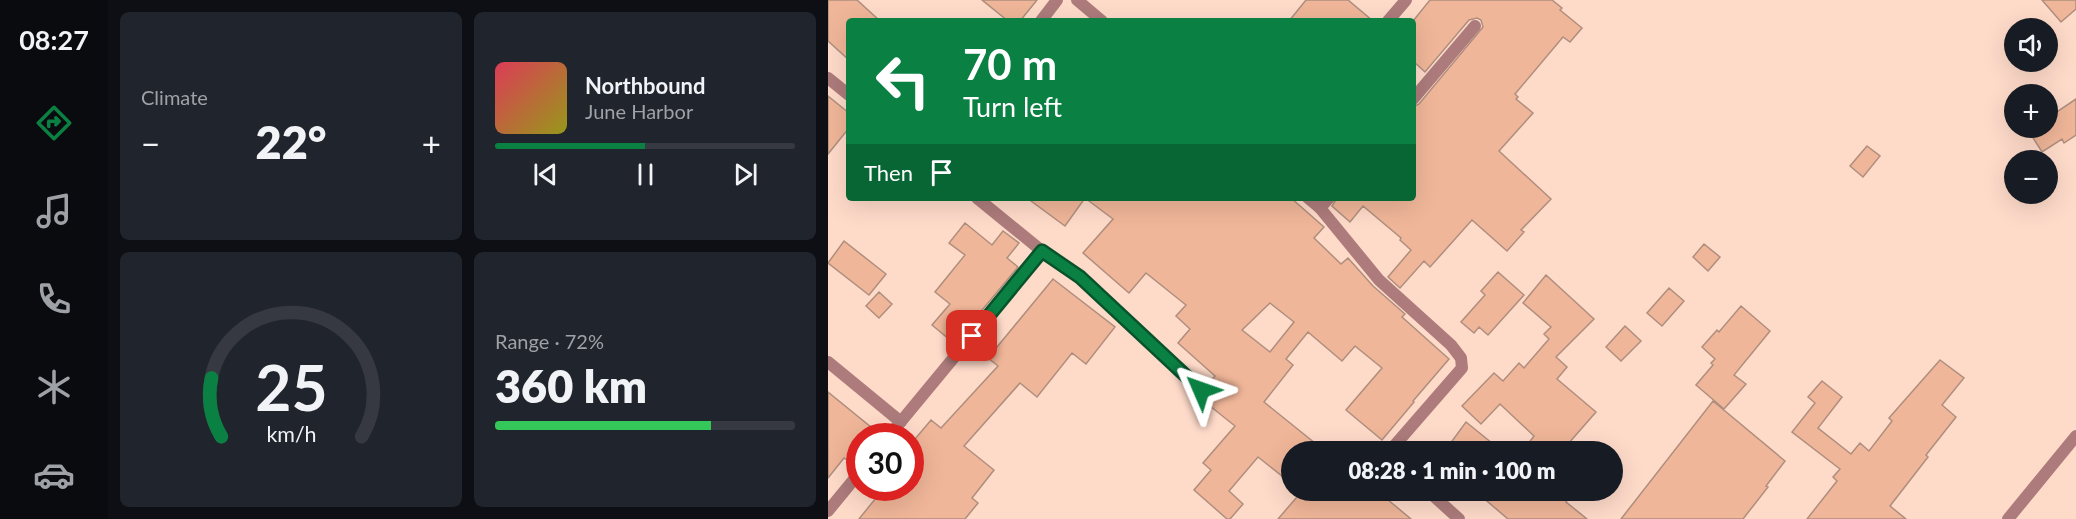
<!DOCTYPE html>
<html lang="en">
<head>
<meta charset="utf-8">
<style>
	:root { --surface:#171b24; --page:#20242c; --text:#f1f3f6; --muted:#9ea1a6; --line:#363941; --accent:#0b8043 }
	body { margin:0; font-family:Lato,sans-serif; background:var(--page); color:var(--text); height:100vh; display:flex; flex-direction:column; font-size:22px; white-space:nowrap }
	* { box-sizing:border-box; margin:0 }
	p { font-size:20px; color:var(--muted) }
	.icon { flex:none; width:33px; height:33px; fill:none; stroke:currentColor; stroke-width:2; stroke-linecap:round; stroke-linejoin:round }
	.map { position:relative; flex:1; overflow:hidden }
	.side { display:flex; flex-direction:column; gap:12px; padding:12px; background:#0d0f14; width:720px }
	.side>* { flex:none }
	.top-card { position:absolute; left:18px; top:18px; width:570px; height:183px; border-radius:6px; box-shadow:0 6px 24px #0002; background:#0b8043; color:#fff; overflow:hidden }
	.fabs { position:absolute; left:1176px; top:18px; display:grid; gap:12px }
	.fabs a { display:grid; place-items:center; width:54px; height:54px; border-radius:50%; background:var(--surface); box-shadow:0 6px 24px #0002; font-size:30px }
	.speed { position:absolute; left:18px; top:423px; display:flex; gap:12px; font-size:30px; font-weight:700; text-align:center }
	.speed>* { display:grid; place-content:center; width:78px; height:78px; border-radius:50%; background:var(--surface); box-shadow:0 6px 24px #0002; line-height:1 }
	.speed .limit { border:9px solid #d22; background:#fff; color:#111 }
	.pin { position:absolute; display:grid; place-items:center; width:51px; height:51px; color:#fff; margin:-26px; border-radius:12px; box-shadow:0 3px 9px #0006 }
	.me { position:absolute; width:66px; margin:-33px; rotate:313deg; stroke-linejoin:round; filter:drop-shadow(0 0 4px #0008) }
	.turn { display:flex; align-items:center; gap:21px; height:126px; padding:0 18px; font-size:27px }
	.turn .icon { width:78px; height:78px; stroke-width:2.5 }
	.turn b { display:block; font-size:42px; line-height:51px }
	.then { display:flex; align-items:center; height:57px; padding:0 18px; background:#0003; gap:12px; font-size:22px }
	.big { font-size:45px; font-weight:800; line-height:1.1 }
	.side .widget { flex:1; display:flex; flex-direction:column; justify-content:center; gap:9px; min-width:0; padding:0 21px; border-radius:9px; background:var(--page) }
	.side .dial { align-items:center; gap:0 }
	.dial svg { height:156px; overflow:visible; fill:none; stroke:var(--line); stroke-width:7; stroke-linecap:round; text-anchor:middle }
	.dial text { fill:var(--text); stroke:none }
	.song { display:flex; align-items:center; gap:18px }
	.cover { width:72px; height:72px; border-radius:9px; background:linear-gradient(135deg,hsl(350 70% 55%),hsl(60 70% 35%)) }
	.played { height:6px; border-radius:3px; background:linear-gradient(90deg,var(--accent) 50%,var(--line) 50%) }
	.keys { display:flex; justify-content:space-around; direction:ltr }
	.heat { display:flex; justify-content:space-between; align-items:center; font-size:33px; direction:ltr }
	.charge { height:9px; border-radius:4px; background:linear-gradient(90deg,#34c759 72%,var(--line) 0) }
	.side .tiles { flex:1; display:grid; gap:12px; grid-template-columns:repeat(2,1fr) }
	.trip { position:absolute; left:453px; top:441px; width:342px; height:60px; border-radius:30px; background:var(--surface); box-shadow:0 6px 24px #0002; font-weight:800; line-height:60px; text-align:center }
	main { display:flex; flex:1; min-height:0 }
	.menu { display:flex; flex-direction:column; width:108px; justify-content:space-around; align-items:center; background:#090b0e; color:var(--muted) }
	.menu .icon { width:42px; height:42px }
	.menu .selected { color:var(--accent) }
	.menu b { font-size:27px; color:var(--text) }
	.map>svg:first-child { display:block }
	.building { fill:#f0b699; stroke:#af8e7e; stroke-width:1.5; fill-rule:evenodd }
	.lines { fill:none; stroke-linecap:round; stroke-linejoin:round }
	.minor { stroke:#ad7b7b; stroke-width:12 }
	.tertiary { stroke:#ad7b7b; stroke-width:12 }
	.route-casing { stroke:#07532c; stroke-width:15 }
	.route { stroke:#0b8043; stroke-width:10 }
</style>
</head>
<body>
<main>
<nav class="menu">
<b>08:27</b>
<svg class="icon selected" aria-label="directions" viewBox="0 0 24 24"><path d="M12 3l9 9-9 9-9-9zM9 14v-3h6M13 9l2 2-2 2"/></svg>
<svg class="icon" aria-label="music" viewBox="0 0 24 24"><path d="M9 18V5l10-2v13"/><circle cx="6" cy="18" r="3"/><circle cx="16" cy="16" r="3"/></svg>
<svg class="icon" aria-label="phone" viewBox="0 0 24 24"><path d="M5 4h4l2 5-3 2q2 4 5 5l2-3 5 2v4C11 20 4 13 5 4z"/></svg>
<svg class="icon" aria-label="climate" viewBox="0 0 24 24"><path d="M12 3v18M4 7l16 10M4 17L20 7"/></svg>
<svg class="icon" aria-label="car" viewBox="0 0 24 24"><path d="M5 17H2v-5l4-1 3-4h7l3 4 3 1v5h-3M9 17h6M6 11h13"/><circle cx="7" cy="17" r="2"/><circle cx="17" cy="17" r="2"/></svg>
</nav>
<section class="side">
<div class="tiles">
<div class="widget"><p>Climate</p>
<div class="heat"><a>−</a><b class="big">22°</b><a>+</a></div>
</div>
<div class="widget">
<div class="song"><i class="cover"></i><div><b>Northbound</b><p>June Harbor</p></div></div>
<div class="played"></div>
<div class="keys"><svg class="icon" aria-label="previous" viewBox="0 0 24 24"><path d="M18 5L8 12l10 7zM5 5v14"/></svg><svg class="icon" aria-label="pause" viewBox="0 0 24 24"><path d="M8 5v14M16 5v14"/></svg><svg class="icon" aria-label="next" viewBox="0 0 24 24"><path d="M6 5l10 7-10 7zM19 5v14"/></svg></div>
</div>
<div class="widget dial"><svg viewBox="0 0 100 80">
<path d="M14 69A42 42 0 1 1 86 69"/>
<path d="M14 69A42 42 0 0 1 9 39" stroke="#0b8043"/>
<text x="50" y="56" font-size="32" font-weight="700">25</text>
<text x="50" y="72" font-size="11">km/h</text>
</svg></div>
<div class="widget"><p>Range · 72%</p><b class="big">360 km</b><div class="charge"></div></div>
</div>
</section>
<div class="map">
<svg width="1248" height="519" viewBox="0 0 1248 519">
	<rect width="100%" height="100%" fill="#fedac9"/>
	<path class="building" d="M 0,0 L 29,0 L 52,21 L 21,21 L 21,60 L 0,41 Z
		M 154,0 L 209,0 L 192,21 L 180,21 Z
		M 478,0 L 520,0 L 545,21 L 461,21 Z
		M 602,0 L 724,0 L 734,8 L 732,10 L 754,28 L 742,42 L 735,37 L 687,94 L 690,97 L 688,99 L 705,113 L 671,151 L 723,199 L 693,230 L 696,232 L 679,251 L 644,220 L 602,267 L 596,261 L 572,288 L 560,277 L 583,250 L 572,240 L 573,238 L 535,206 L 522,222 L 504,206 L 509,198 L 585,198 L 585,107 L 591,104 L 655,27 L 653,20 L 649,18 L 641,20 L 597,72 L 585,61 L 585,21 Z
		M 1214,0 L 1248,0 L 1248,9 L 1233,22 Z
		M 0,96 L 21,113 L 21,128 L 0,154 Z
		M 1248,99 L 1248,135 L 1236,143 L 1234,139 L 1214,152 L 1202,133 L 1211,128 L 1220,128 L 1220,118 Z
		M 1039,146 L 1052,156 L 1035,177 L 1022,166 Z
		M 199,198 L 463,198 L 496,227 L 486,238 L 513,264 L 520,258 L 545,286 L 577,314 L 574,317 L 621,359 L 585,401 L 586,402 L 554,440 L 518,410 L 554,368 L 527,346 L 514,361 L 480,332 L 458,359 L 465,365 L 436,402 L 498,452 L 464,452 L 464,484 L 430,457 L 401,491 L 415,504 L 402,519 L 399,519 L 366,490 L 383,470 L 375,463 L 407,426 L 372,398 L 379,395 L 381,391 L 379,385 L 387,376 L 350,343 L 362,329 L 348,316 L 358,305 L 318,273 L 301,293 L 255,253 L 285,219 L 257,198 L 237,226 ZM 442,303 L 466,322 L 442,352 L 414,330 Z
		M 137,223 L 164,245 L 175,231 L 191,243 L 179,258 L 190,267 L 144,322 L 141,320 L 122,340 L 104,325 L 122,304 L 107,292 L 137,255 L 121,243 Z
		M 16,241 L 58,274 L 41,295 L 0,263 Z
		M 876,244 L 892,257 L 880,271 L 865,257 Z
		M 670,272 L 696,295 L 660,335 L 651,327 L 646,333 L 633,322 L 657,295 L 653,291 Z
		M 718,275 L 766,319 L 728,357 L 739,367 L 729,379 L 768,412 L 733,452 L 694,452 L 706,436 L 672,404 L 653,424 L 634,406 L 666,373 L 675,381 L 691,363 L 696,368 L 721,339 L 716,334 L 723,327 L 695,303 Z
		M 225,279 L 287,327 L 258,364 L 244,353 L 209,397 L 192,383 L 136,446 L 166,470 L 144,498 L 150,503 L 137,519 L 31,519 L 56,488 L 82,488 L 82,445 L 103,420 L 113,428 L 170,366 L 160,358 Z
		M 841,288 L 856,301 L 834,326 L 819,313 Z
		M 51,292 L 64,304 L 51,318 L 38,306 Z
		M 913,306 L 942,331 L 906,375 L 918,384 L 896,409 L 868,385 L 885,365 L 883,363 L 887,359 L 874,347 L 889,330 L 891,332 Z
		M 797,326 L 813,341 L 793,361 L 778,347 Z
		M 1112,360 L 1136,378 L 1114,405 L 1128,417 L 1098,455 L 1100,457 L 1062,506 L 1078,519 L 979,519 L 1009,481 L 1005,477 L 1012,469 L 964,432 L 987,403 L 980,397 L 994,381 L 1014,397 L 990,428 L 1023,454 L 1032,443 L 1041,451 L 1064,421 L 1061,418 Z
		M 0,392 L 44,428 L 38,436 L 32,436 L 32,444 L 19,460 L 16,458 L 0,478 Z
		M 885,401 L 957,461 L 938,486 L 940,487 L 915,519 L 793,519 Z
		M 638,422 L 675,452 L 616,452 Z
		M 475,490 L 566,490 L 559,499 L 583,519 L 450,519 Z
		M 646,490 L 747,490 L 738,502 L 759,519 L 680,519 Z"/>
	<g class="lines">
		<path class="minor" d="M 213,21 L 229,0
			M 560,21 L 578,0
			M 0,78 L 21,95
			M 585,99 L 647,26
			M 149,198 L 214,251 L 252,277 L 373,390
			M 492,208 L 501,198
			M 0,362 L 73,422
			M 61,436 L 214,251
			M 0,511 L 32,472
			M 1180,519 L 1248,436"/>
		<path class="tertiary" d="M 249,0 L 274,21
			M 480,198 L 492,208 L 551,280 L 623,345 L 633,358 L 634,368 L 567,445 L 566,452
			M 599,490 L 631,519"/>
	</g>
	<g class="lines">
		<g class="route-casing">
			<path id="route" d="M 144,336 L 214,251 L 252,277 L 373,390"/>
		</g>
		<use href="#route" class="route"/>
	</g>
</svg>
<div class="fabs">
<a><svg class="icon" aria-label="sound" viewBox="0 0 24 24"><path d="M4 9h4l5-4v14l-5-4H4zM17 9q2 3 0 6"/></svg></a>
<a>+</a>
<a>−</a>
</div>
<div class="speed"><div class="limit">30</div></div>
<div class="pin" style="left:144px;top:336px;background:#d93025"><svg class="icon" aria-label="arrive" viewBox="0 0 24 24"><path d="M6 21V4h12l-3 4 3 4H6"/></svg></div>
<svg class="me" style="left:373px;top:390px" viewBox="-20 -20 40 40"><path d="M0-17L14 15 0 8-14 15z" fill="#0b8043" stroke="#fff" stroke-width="4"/></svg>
<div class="trip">08:28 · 1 min · 100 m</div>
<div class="top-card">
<div class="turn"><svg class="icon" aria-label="left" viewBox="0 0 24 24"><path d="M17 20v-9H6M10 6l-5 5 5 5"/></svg><div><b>70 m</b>Turn left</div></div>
<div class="then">Then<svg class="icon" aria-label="arrive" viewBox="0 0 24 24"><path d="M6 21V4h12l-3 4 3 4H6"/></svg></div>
</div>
</div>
</main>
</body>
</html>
